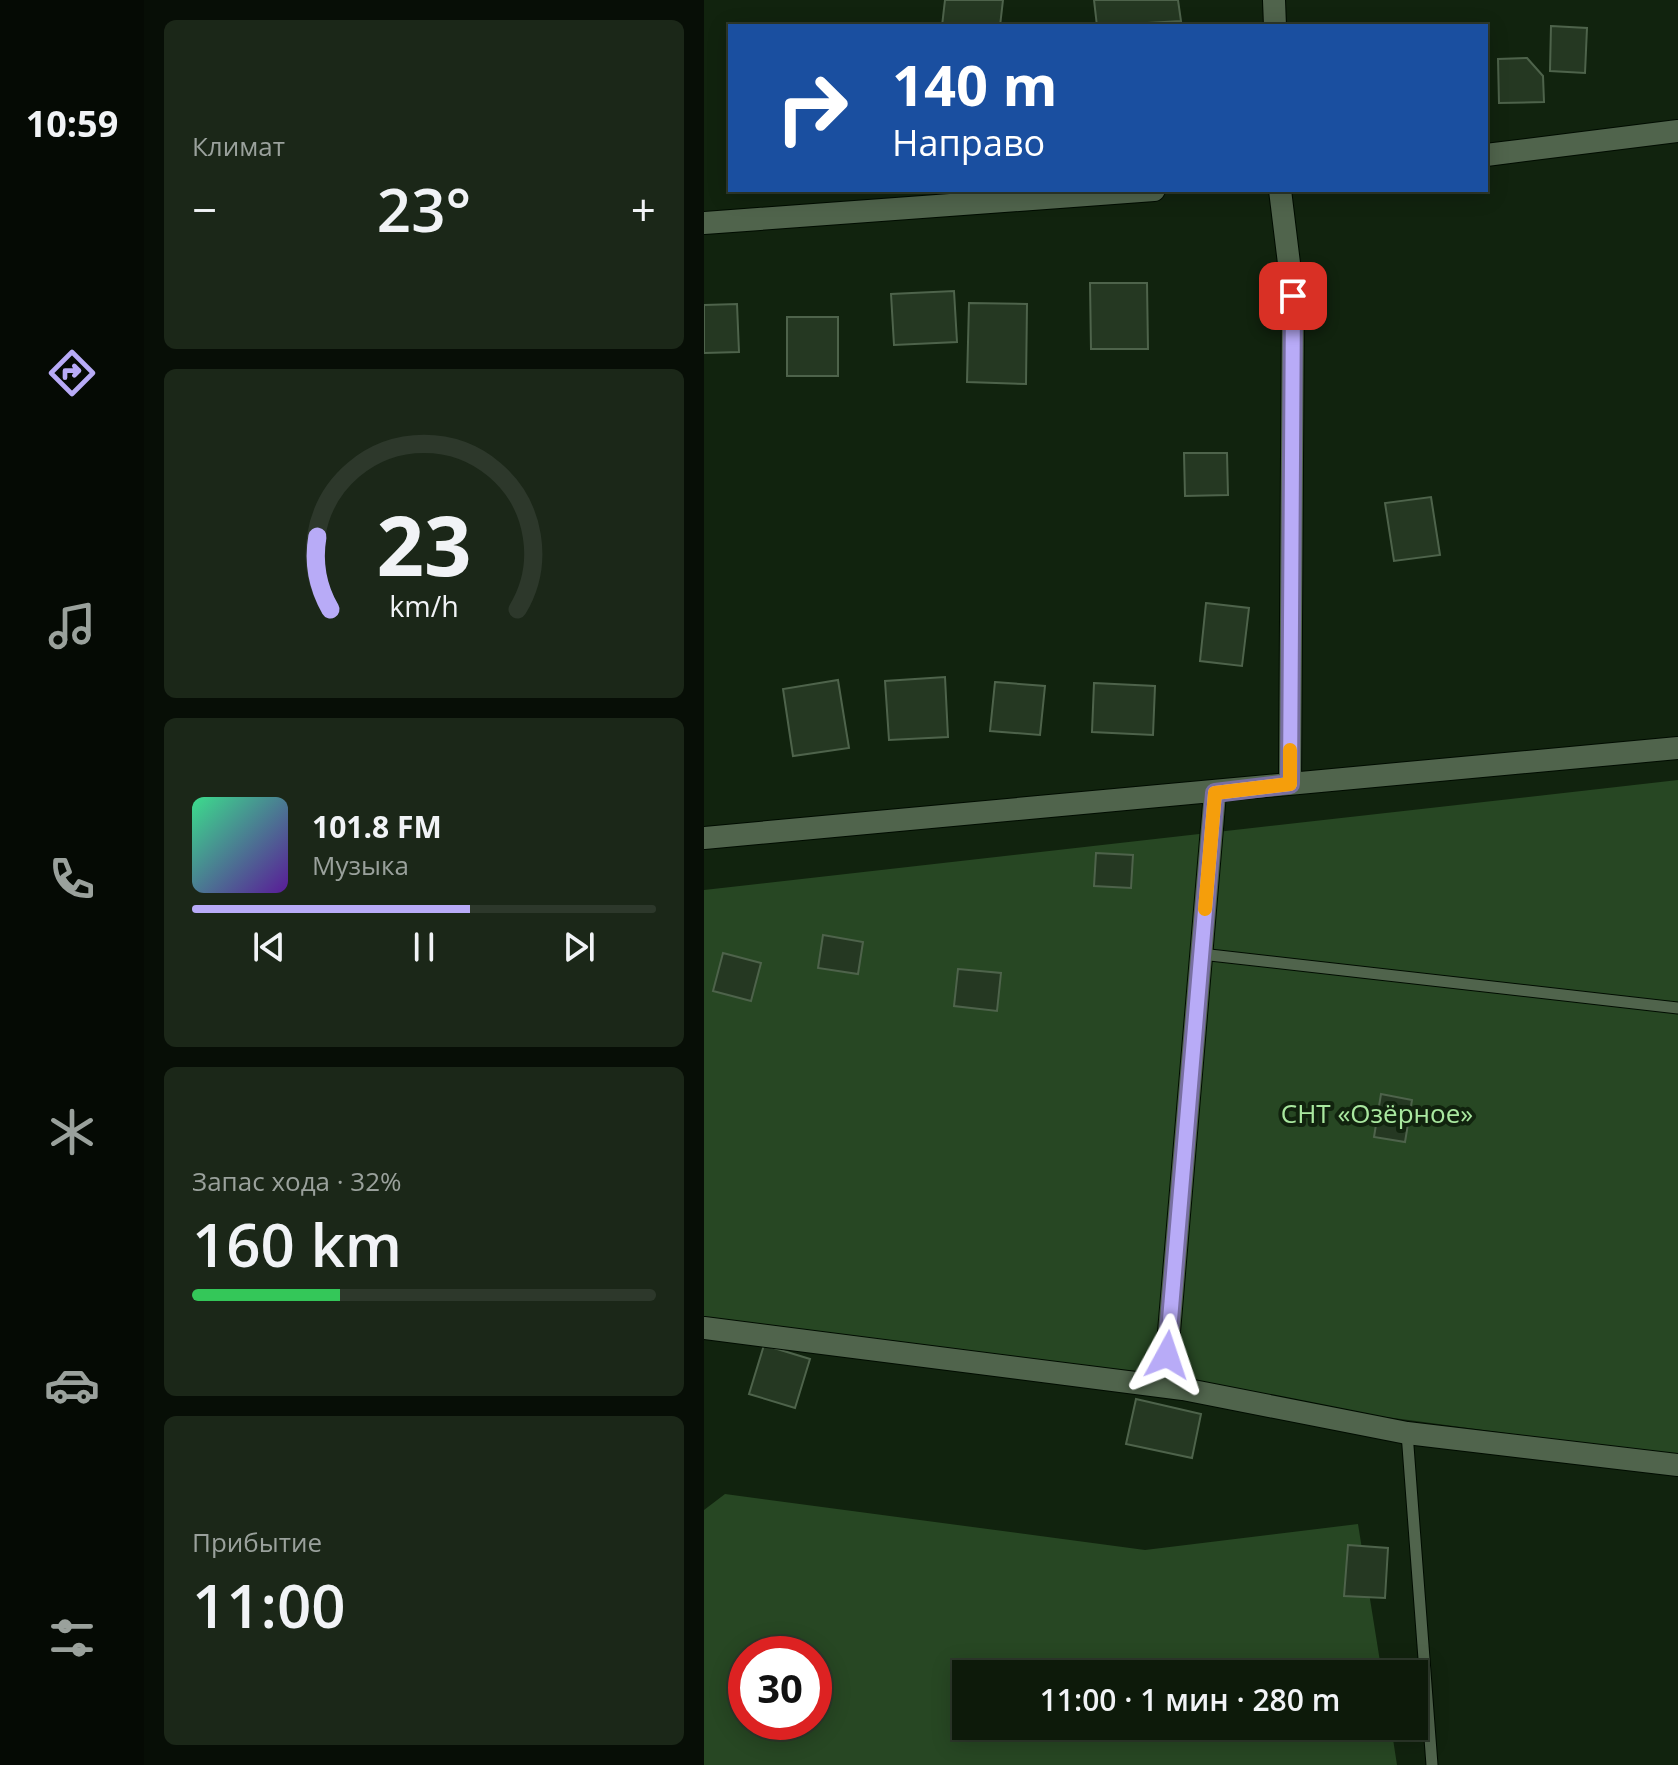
<!DOCTYPE html>
<html lang="ru">
<head>
<meta charset="utf-8">
<style>
	:root { --surface:#0d1a0a; --page:#1b2718; --text:#f1f3f6; --muted:#9aa19c; --line:#2d382b; --accent:#b8abf7 }
	body { margin:0; font-family:"Open Sans",sans-serif; background:var(--page); color:var(--text); height:100vh; display:flex; flex-direction:column; font-size:30px; white-space:nowrap }
	* { box-sizing:border-box; margin:0 }
	p { font-size:26px; color:var(--muted) }
	.icon { flex:none; width:44px; height:44px; fill:none; stroke:currentColor; stroke-width:2; stroke-linecap:round; stroke-linejoin:round }
	.map { position:relative; flex:1; overflow:hidden }
	.sheet { display:flex; flex-direction:column; gap:20px; padding:20px; background:#070e06; width:560px }
	.sheet>* { flex:none }
	.guide { position:absolute; left:24px; top:24px; width:760px; height:168px; border-radius:0px; box-shadow:0 4px 20px #0003,0 0 0 2px var(--line); background:#1a4fa0; color:#fff; overflow:hidden }
	.speed { position:absolute; left:24px; top:1636px; display:flex; gap:16px; font-size:40px; font-weight:700; text-align:center }
	.speed>* { display:grid; place-content:center; width:104px; height:104px; border-radius:50%; background:var(--surface); box-shadow:0 4px 20px #0003,0 0 0 2px var(--line); line-height:1 }
	.speed .limit { border:12px solid #d22; background:#fff; color:#111 }
	.pin { position:absolute; display:grid; place-items:center; width:68px; height:68px; color:#fff; margin:-34px; border-radius:16px; box-shadow:0 4px 12px #0006 }
	.me { position:absolute; width:88px; margin:-44px; rotate:5deg; stroke-linejoin:round; filter:drop-shadow(0 0 6px #0008) }
	.turn { display:flex; align-items:center; gap:28px; height:168px; padding:0 32px; font-size:36px }
	.turn .icon { width:104px; height:104px; stroke-width:2.5 }
	.turn b { display:block; font-size:56px; line-height:68px }
	.big { font-size:60px; font-weight:600; line-height:1.1 }
	.sheet .card { flex:1; display:flex; flex-direction:column; justify-content:center; gap:12px; min-width:0; padding:0 28px; border-radius:12px; background:var(--page) }
	.sheet .dial { align-items:center; gap:0 }
	.dial svg { height:208px; overflow:visible; fill:none; stroke:var(--line); stroke-width:7; stroke-linecap:round; text-anchor:middle }
	.dial text { fill:var(--text); stroke:none }
	.song { display:flex; align-items:center; gap:24px }
	.cover { width:96px; height:96px; border-radius:12px; background:linear-gradient(135deg,hsl(150 70% 55%),hsl(270 70% 35%)) }
	.played { height:8px; border-radius:4px; background:linear-gradient(90deg,var(--accent) 60%,var(--line) 60%) }
	.keys { display:flex; justify-content:space-around; direction:ltr }
	.heat { display:flex; justify-content:space-between; align-items:center; font-size:44px; direction:ltr }
	.charge { height:12px; border-radius:6px; background:linear-gradient(90deg,#34c759 32%,var(--line) 0) }
	.trip { position:absolute; left:248px; top:1660px; width:476px; height:80px; border-radius:0px; background:var(--surface); box-shadow:0 4px 20px #0003,0 0 0 2px var(--line); font-weight:600; line-height:80px; text-align:center }
	main { display:flex; flex:1; min-height:0 }
	.tab-bar { display:flex; flex-direction:column; width:144px; justify-content:space-around; align-items:center; background:#050a04; color:var(--muted) }
	.tab-bar .icon { width:56px; height:56px }
	.tab-bar .current { color:var(--accent) }
	.tab-bar b { font-size:36px; color:var(--text) }
	.map>svg:first-child { display:block }
	.green { fill:#274723; fill-rule:evenodd }
	.building { fill:#253822; stroke:#4e634b; stroke-width:2 }
	.lines { fill:none; stroke-linecap:round; stroke-linejoin:round }
	.lane-casing { stroke:#000c00; stroke-width:13 }
	.street-casing { stroke:#000c00; stroke-width:24 }
	.lane { stroke:#50644c; stroke-width:11 }
	.street { stroke:#50644c; stroke-width:22 }
	.route-casing { stroke:#786fa1; stroke-width:20 }
	.route { stroke:#b8abf7; stroke-width:14 }
	.slow { stroke:#f59e0b; stroke-width:14 }
	.labels { text-anchor:middle; stroke-width:8; stroke-linejoin:round; paint-order:stroke }
	.park-label { font-size:26px; fill:#a9e89f; stroke:#11230e }
</style>
</head>
<body>
<main>
<nav class="tab-bar">
<b>10:59</b>
<svg class="icon current" aria-label="directions" viewBox="0 0 24 24"><path d="M12 3l9 9-9 9-9-9zM9 14v-3h6M13 9l2 2-2 2"/></svg>
<svg class="icon" aria-label="music" viewBox="0 0 24 24"><path d="M9 18V5l10-2v13"/><circle cx="6" cy="18" r="3"/><circle cx="16" cy="16" r="3"/></svg>
<svg class="icon" aria-label="phone" viewBox="0 0 24 24"><path d="M5 4h4l2 5-3 2q2 4 5 5l2-3 5 2v4C11 20 4 13 5 4z"/></svg>
<svg class="icon" aria-label="climate" viewBox="0 0 24 24"><path d="M12 3v18M4 7l16 10M4 17L20 7"/></svg>
<svg class="icon" aria-label="car" viewBox="0 0 24 24"><path d="M5 17H2v-5l4-1 3-4h7l3 4 3 1v5h-3M9 17h6M6 11h13"/><circle cx="7" cy="17" r="2"/><circle cx="17" cy="17" r="2"/></svg>
<svg class="icon" aria-label="filters" viewBox="0 0 24 24"><path d="M4 7h16M4 17h16"/><circle cx="9" cy="7" r="2"/><circle cx="15" cy="17" r="2"/></svg>
</nav>
<section class="sheet">
<div class="card"><p>Климат</p>
<div class="heat"><a>−</a><b class="big">23°</b><a>+</a></div>
</div>
<div class="card dial"><svg viewBox="0 0 100 80">
<path d="M14 69A42 42 0 1 1 86 69"/>
<path d="M14 69A42 42 0 0 1 9 41" stroke="#b8abf7"/>
<text x="50" y="56" font-size="32" font-weight="700">23</text>
<text x="50" y="72" font-size="11">km/h</text>
</svg></div>
<div class="card">
<div class="song"><i class="cover"></i><div><b>101.8 FM</b><p>Музыка</p></div></div>
<div class="played"></div>
<div class="keys"><svg class="icon" aria-label="previous" viewBox="0 0 24 24"><path d="M18 5L8 12l10 7zM5 5v14"/></svg><svg class="icon" aria-label="pause" viewBox="0 0 24 24"><path d="M8 5v14M16 5v14"/></svg><svg class="icon" aria-label="next" viewBox="0 0 24 24"><path d="M6 5l10 7-10 7zM19 5v14"/></svg></div>
</div>
<div class="card"><p>Запас хода · 32%</p><b class="big">160 km</b><div class="charge"></div></div>
<div class="card"><p>Прибытие</p><b class="big">11:00</b></div>
</section>
<div class="map">
<svg width="974" height="1765" viewBox="0 0 974 1765">
	<rect width="100%" height="100%" fill="#11230e"/>
	<path class="green" d="M 974,780 L 974,1456 L 0,1326 L 0,890 Z
		M 21,1494 L 441,1550 L 654,1524 L 678,1674 L 262,1674 L 262,1726 L 687,1726 L 693,1765 L 0,1765 L 0,1510 ZM 42,1654 L 110,1654 L 110,1722 L 42,1722 Z"/>
	<path class="building" d="M 241,0 L 299,0 L 296,26 L 238,26 Z
		M 390,0 L 474,0 L 477,21 L 393,26 Z
		M 847,26 L 883,28 L 881,73 L 846,71 Z
		M 823,58 L 839,76 L 840,102 L 795,103 L 794,59 Z
		M 386,283 L 443,283 L 444,349 L 387,349 Z
		M 250,291 L 253,342 L 190,345 L 187,294 Z
		M 265,303 L 323,304 L 322,384 L 263,382 Z
		M 33,304 L 35,352 L 0,353 L 0,305 Z
		M 83,317 L 134,317 L 134,376 L 83,376 Z
		M 480,453 L 523,453 L 524,495 L 481,496 Z
		M 727,497 L 736,555 L 690,561 L 681,503 Z
		M 502,603 L 545,608 L 538,666 L 496,661 Z
		M 241,677 L 244,737 L 185,740 L 181,681 Z
		M 134,680 L 145,748 L 89,756 L 79,689 Z
		M 291,682 L 341,686 L 336,735 L 286,731 Z
		M 390,683 L 451,686 L 449,735 L 388,732 Z
		M 392,853 L 429,855 L 427,888 L 390,886 Z
		M 119,935 L 159,942 L 154,974 L 114,968 Z
		M 19,953 L 57,963 L 47,1001 L 9,991 Z
		M 254,969 L 297,973 L 293,1011 L 250,1006 Z
		M 677,1094 L 708,1100 L 701,1142 L 670,1137 Z
		M 60,1345 L 106,1359 L 91,1408 L 45,1394 Z
		M 432,1399 L 497,1414 L 488,1458 L 422,1444 Z
		M 644,1545 L 684,1548 L 681,1598 L 640,1596 Z"/>
	<g class="lines">
		<g class="lane-casing">
			<path id="lane" d="M 497,954 L 974,1008
				M 703,1433 L 728,1765"/>
		</g>
		<g class="street-casing">
			<path id="street" d="M 570,0 L 571,26
				M 782,155 L 974,131
				M 576,190 L 589,296 L 586,784
				M 0,223 L 450,190
				M 511,793 L 463,1355 L 479,1389 L 703,1433 L 974,1465
				M 0,838 L 974,748
				M 0,1328 L 479,1389"/>
		</g>
		<use href="#lane" class="lane"/>
		<use href="#street" class="street"/>
	</g>
	<g class="lines">
		<g class="route-casing">
			<path id="route" d="M 463,1355 L 511,793 L 586,784 L 589,296"/>
		</g>
		<use href="#route" class="route"/>
		<path class="slow" d="M 501,909 L 511,793 L 586,784 L 586,750"/>
	</g>
	<g class="labels">
		<g class="park-label">
			<text x="673" y="1123">СНТ «Озёрное»</text>
		</g>
	</g>
</svg>
<div class="speed"><div class="limit">30</div></div>
<div class="pin" style="left:589px;top:296px;background:#d93025"><svg class="icon" aria-label="arrive" viewBox="0 0 24 24"><path d="M6 21V4h12l-3 4 3 4H6"/></svg></div>
<svg class="me" style="left:463px;top:1355px" viewBox="-20 -20 40 40"><path d="M0-17L14 15 0 8-14 15z" fill="#b8abf7" stroke="#fff" stroke-width="4"/></svg>
<div class="trip">11:00 · 1 мин · 280 m</div>
<div class="guide">
<div class="turn"><svg class="icon" aria-label="right" viewBox="0 0 24 24"><path d="M7 20v-9h11M14 6l5 5-5 5"/></svg><div><b>140 m</b>Направо</div></div>
</div>
</div>
</main>
</body>
</html>
